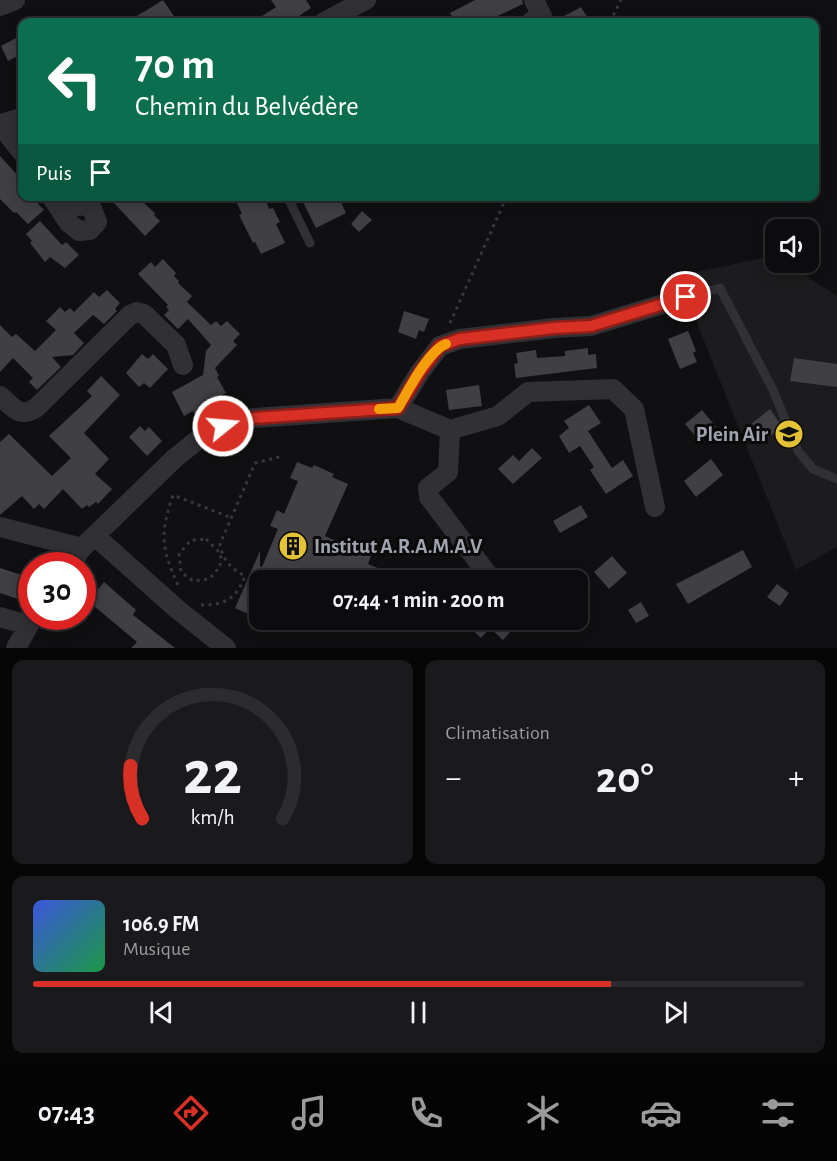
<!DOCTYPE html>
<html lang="fr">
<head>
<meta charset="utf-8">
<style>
	:root { --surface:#0c0b0d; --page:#1a191b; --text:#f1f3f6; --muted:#9a9b9d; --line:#2c2b2e; --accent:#d93025 }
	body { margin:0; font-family:"Alegreya Sans",sans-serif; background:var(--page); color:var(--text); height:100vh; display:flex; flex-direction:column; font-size:22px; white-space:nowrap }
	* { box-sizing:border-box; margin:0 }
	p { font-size:20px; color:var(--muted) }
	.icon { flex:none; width:33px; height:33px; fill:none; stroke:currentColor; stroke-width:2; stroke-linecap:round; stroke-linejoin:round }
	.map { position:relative; height:648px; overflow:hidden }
	.details { display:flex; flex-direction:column; gap:12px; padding:12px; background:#070607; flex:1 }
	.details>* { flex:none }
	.banner { position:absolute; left:18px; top:18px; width:801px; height:183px; border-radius:12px; box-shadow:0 3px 15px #0003,0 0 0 2px var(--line); background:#0b6e4f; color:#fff; overflow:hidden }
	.buttons { position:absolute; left:765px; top:219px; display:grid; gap:12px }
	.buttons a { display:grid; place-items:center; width:54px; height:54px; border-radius:12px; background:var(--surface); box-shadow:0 3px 15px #0003,0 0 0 2px var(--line); font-size:30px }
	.speed { position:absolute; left:18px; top:552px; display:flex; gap:12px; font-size:30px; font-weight:700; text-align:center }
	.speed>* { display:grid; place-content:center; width:78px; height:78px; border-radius:50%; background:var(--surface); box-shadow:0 3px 15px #0003,0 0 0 2px var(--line); line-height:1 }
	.speed .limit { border:9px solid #d22; background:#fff; color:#111 }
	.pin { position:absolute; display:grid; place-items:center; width:51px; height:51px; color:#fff; margin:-26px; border:3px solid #fff; border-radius:50%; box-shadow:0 2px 6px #0007 }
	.me { position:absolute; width:66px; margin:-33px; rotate:73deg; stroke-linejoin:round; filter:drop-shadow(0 0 4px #0008) }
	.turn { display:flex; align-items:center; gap:21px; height:126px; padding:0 18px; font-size:27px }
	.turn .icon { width:78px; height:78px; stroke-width:2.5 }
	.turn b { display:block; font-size:42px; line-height:51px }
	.then { display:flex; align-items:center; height:57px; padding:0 18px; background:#0003; gap:12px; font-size:22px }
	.big { font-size:45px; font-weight:600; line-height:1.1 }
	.details .card { flex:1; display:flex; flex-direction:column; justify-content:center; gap:9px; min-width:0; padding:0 21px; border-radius:12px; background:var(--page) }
	.details .dial { align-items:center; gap:0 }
	.dial svg { height:156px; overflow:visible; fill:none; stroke:var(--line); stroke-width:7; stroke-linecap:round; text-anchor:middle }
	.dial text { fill:var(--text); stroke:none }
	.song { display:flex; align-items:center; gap:18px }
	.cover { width:72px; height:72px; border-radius:9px; background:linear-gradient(135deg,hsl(230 70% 55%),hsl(140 70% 35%)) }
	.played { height:6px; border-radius:3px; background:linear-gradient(90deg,var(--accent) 75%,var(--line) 75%) }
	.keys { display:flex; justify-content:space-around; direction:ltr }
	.heat { display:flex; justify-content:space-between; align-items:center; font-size:33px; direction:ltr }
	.details .tiles { flex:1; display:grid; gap:12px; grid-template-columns:1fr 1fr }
	.card:last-child { grid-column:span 2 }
	.trip { position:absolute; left:249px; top:570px; width:339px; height:60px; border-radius:12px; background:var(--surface); box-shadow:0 3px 15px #0003,0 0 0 2px var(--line); font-weight:600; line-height:60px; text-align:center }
	.tabs { display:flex; height:96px; justify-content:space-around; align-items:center; background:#050405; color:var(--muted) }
	.tabs .icon { width:42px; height:42px }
	.tabs .selected { color:var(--accent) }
	.tabs b { font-size:27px; color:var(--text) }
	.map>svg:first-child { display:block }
	.built { fill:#1c1b1d }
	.building { fill:#3f3f44 }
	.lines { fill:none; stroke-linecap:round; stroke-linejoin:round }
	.path { stroke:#37373c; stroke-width:3; stroke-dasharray:3 4.5; stroke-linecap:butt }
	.lane { stroke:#313135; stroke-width:9 }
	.street { stroke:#313135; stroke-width:20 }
	.route-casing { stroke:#8d1f18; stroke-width:15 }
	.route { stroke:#d93025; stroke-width:10 }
	.slow { stroke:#f59e0b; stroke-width:10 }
	.labels { text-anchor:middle; stroke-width:6; stroke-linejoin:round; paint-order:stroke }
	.poi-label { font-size:21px; font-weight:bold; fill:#a1a4b0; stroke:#0b0a0b; text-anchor:end }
</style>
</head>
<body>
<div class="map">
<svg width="837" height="648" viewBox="0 0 837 648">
	<rect width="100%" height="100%" fill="#100f11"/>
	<path class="built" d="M 775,255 L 776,262 L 787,263 L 837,296 L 837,547 L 796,570 L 678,276 Z"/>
	<path class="building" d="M 163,0 L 178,22 L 126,22 L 147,10 Z
		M 271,0 L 306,0 L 311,8 L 290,22 L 253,22 L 276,7 Z
		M 475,0 L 522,0 L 523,4 L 485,22 L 455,22 L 450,13 Z
		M 581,7 L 590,22 L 553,22 Z
		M 22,35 L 22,54 L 8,61 L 1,46 Z
		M 0,156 L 22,180 L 22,196 L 31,196 L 44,210 L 28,224 L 16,212 L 14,213 L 0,199 Z
		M 122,196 L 136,196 L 155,213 L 154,215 L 160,221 L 145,236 L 114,203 Z
		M 247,196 L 264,196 L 269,209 L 273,208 L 280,222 L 276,224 L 285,243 L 261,254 L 255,242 L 253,243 L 239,215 L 242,214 L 236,201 Z
		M 300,196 L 338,196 L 346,213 L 316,228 Z
		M 362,211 L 372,220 L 359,232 L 351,224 Z
		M 40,221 L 62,245 L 66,242 L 79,255 L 65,268 L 50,257 L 45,262 L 30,243 L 32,241 L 26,234 Z
		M 163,259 L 176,273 L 174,276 L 179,281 L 178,283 L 192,296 L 187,302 L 211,325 L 216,321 L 221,326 L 227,321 L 240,334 L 233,341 L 237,345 L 215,368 L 219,376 L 217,377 L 226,393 L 217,398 L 220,404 L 196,417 L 193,411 L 184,416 L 172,392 L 203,375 L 206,351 L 211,345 L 188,319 L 178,329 L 164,315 L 169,310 L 166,307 L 168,305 L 138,274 L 151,262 L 155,267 Z
		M 107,290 L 120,303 L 115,309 L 117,311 L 104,324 L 93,315 L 74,333 L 84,343 L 73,355 L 52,357 L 61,367 L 37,390 L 29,382 L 33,378 L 13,358 L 0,372 L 0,325 L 12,337 L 16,334 L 35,351 L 56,330 L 46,321 L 60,307 L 65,312 L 70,308 L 74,312 L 94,292 L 99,297 Z
		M 404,311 L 429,319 L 424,332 L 419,330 L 416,339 L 398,332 Z
		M 688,331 L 696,351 L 693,353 L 697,362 L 680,369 L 668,339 Z
		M 588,348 L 588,355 L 596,354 L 597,368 L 516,378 L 514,364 L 518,363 L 516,353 L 536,350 L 537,358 L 565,356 L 565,351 Z
		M 142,354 L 148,359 L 153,354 L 168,369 L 150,388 L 144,383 L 139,387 L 126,373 Z
		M 794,358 L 837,364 L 837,387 L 790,381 Z
		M 101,376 L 120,395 L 84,433 L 109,459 L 95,474 L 112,489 L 98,504 L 96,502 L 89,507 L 87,505 L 82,509 L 63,489 L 44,509 L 39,504 L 34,509 L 22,496 L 0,515 L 0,442 L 9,434 L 52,476 L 71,458 L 49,436 L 92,396 L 87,391 Z
		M 479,385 L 482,406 L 449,410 L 446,390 Z
		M 589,405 L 601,423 L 588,431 L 612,468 L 623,460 L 633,476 L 606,494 L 590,470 L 594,467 L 580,446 L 569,453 L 559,436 L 569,428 L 564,421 Z
		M 770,409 L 779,422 L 780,429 L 763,441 L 751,424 Z
		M 702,410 L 716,427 L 699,440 L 685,424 Z
		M 140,426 L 145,431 L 149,427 L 162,441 L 147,456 L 129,437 Z
		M 532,448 L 542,458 L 513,484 L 498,469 L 513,455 L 519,461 Z
		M 711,459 L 723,475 L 696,497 L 684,481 Z
		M 297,462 L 312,468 L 314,465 L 334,474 L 332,477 L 348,484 L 325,536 L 371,556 L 368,564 L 407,580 L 260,580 L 260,619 L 235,608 L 260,551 L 260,566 L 262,567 L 278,529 L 270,526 L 277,510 L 284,514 L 298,481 L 290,478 Z
		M 581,505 L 588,517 L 560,533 L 553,521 Z
		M 743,550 L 752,567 L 688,604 L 676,584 Z
		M 612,556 L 627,573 L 609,589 L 594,572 Z
		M 0,568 L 28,577 L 21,600 L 0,593 Z
		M 104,582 L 136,610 L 133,615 L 175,648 L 131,648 L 137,642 L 88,601 Z
		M 777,584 L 789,593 L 780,606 L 767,597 Z
		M 641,602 L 649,616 L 636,623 L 628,610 Z
		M 462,620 L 501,620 L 512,630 L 503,640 L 490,628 L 481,638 Z"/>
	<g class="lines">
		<path class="path" d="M 610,22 L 621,0
			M 450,323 L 507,196
			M 206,539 L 221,554 L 220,567 L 209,579 L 193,581 L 181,572 L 179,554 L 191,540 Z
			M 178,585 C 161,548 160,533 173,495 L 232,518
			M 201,605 C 225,605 236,599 245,576 C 232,569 222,560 220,544 L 255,463 L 283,456"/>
		<path class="lane" d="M 287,196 L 310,243
			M 686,297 L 720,288 L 773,390 L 798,451 L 813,469 L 837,479"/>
		<path class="street" d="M 0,6 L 15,0
			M 324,22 L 366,0
			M 531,22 L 542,16 L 534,0
			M 0,124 L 22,118
			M 0,125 L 22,152
			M 51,196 L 69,223 L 79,231 L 90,230 L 97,222 L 91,206 C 80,204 72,208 61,209
			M 0,396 C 13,406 18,419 36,408 L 130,315 L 137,312 L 144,314 L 176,345 L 183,365
			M 398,408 L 420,372 L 440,346 L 460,339 L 554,328 L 591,326 L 686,297
			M 450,430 L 448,472 L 428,488 L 429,497 L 492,580
			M 0,527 L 82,548
			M 95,536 L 177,609 L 226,648
			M 69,566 L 82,548 L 175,458 L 205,434 L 241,419 L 398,408 L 450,430 L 498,416 L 528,392 L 613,389 L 634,409 L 655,507
			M 0,617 L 28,625
			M 16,648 L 34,616"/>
	</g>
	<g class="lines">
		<g class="route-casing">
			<path id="route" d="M 223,426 L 241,419 L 398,408 L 420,372 L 440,346 L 460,339 L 554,328 L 591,326 L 686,297"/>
		</g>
		<use href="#route" class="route"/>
		<path class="slow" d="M 379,409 L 398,408 C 408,391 428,351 446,344"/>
	</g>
	<defs>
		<g id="school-disc" transform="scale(1.5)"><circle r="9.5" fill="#e3c335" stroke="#0b0a0b"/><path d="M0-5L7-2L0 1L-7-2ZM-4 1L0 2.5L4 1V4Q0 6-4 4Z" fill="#111"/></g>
		<g id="building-disc" transform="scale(1.5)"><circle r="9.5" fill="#e3c335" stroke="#0b0a0b"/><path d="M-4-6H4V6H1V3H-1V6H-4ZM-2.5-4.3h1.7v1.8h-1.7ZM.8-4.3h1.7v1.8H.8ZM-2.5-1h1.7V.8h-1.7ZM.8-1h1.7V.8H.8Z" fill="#111"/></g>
	</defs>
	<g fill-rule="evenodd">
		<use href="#school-disc" x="789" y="434"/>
		<use href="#building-disc" x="293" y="546"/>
	</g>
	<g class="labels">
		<g class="poi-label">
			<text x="768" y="441">Plein Air</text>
			<text x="314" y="553" text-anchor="start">Institut A.R.A.M.A.V</text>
		</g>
	</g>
</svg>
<div class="buttons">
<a><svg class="icon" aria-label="sound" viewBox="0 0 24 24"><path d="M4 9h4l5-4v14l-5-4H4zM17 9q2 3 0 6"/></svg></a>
</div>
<div class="speed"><div class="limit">30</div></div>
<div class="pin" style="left:686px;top:297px;background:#d93025"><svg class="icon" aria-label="arrive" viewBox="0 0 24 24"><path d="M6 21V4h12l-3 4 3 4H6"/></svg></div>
<svg class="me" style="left:223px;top:426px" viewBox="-20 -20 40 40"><circle r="17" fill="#d93025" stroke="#fff" stroke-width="3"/><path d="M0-11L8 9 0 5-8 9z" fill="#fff"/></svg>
<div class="trip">07:44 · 1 min · 200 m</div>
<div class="banner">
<div class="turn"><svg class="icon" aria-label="left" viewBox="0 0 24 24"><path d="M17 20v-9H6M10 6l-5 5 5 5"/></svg><div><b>70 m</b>Chemin du Belvédère</div></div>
<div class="then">Puis<svg class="icon" aria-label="arrive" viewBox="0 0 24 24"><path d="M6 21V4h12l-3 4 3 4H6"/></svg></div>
</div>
</div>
<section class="details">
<div class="tiles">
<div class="card dial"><svg viewBox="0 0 100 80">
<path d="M14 69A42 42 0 1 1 86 69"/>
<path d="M14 69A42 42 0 0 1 8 42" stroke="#d93025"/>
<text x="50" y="56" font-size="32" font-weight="700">22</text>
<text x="50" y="72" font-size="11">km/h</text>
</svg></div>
<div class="card"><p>Climatisation</p>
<div class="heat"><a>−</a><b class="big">20°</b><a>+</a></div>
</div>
<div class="card">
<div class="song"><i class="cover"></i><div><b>106.9 FM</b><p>Musique</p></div></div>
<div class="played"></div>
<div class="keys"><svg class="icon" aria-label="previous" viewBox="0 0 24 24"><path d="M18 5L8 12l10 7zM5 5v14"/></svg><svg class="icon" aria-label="pause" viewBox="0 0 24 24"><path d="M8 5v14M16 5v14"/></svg><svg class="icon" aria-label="next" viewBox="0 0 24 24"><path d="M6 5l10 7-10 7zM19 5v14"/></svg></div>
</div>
</div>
</section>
<nav class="tabs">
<b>07:43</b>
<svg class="icon selected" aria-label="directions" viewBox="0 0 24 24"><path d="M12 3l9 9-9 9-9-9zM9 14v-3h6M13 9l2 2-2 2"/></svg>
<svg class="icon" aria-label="music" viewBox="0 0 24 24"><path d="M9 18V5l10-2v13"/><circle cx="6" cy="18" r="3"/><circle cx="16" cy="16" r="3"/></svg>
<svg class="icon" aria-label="phone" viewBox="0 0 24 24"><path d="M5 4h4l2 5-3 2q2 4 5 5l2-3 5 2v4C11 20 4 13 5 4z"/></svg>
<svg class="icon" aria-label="climate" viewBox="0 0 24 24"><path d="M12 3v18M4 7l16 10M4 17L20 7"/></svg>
<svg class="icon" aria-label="car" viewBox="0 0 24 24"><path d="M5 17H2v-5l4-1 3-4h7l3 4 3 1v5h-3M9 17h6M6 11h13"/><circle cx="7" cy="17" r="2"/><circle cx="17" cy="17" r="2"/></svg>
<svg class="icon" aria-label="filters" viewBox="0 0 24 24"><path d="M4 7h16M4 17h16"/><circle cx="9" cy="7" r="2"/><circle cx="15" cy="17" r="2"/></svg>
</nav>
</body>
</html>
